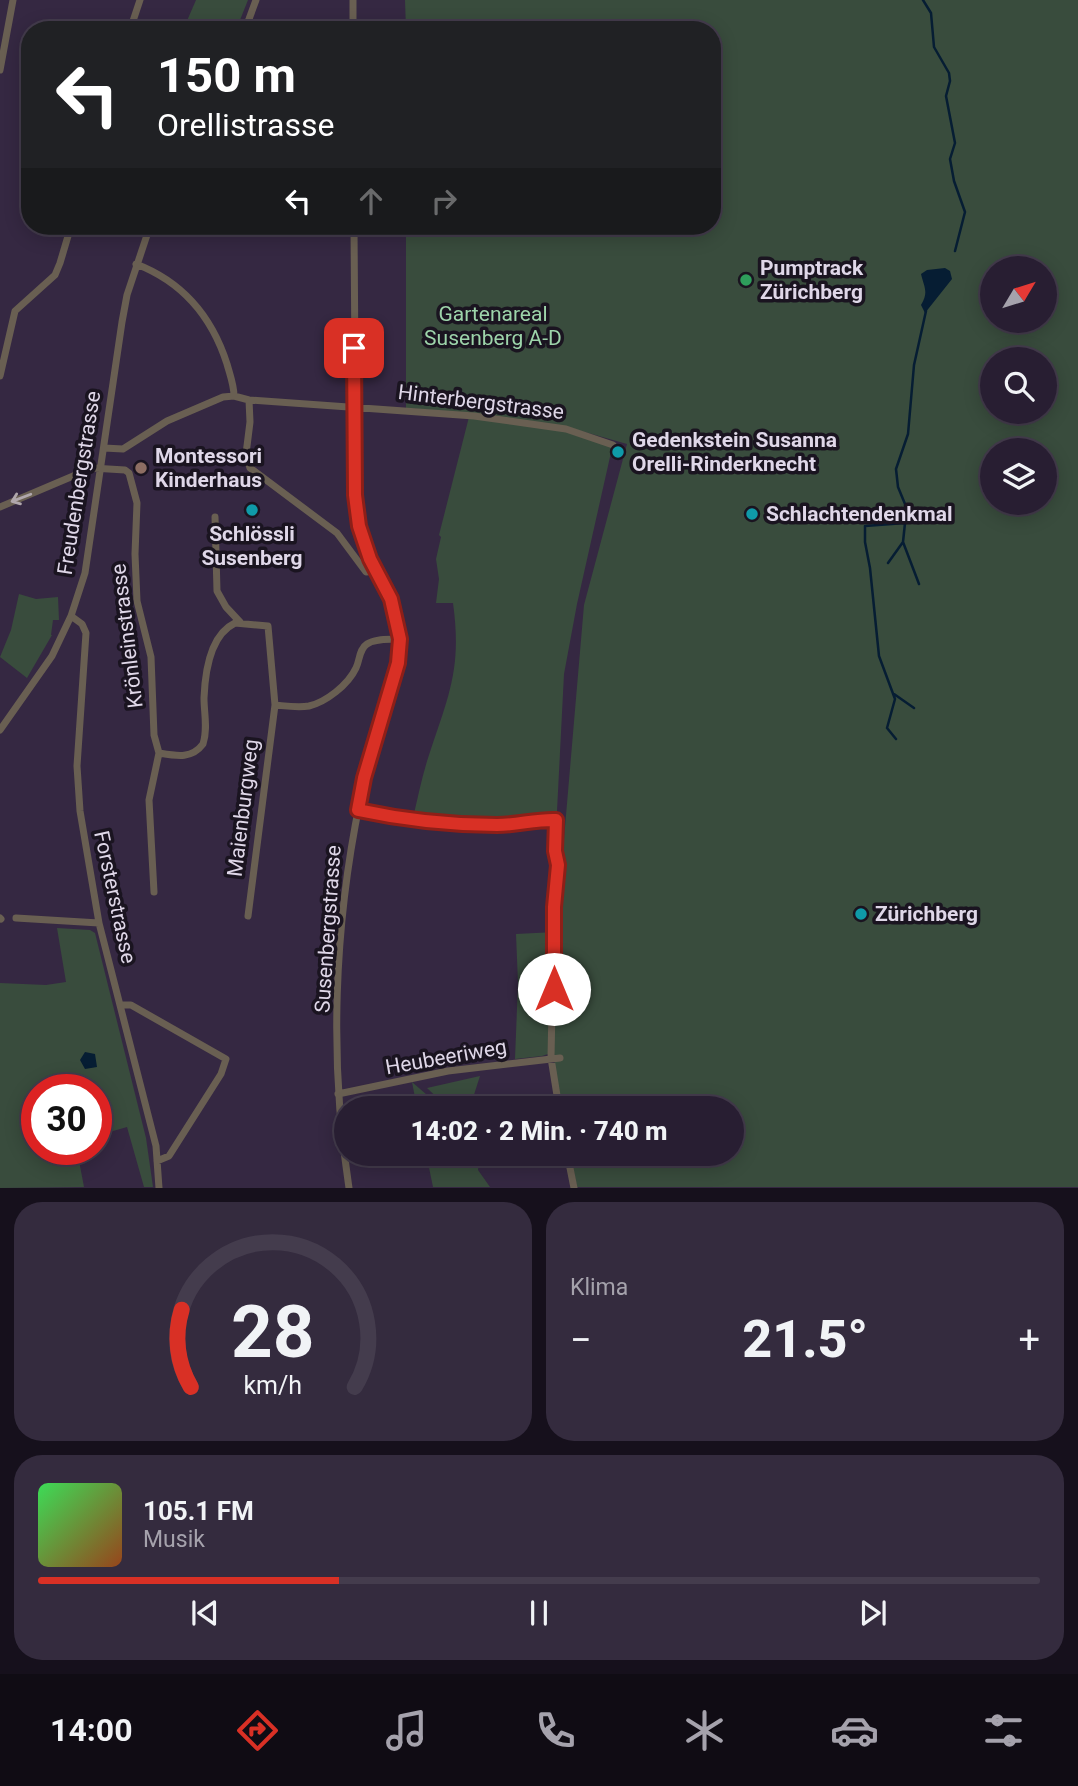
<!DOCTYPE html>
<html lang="de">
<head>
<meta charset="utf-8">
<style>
	:root { --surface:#281e32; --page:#342b3e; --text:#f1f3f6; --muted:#a5a2ac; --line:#443c4d; --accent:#d93025 }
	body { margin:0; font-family:Roboto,sans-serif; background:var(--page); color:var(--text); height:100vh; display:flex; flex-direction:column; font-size:26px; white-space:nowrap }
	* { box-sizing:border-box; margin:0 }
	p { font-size:23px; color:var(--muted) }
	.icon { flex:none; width:38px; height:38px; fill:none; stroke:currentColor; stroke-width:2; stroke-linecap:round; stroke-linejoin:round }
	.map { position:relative; height:1188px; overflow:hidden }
	.panel { display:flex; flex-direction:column; gap:14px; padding:14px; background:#16101c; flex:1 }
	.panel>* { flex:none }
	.hud { position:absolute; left:21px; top:21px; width:700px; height:214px; border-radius:28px; box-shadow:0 4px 18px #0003,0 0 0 2px var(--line); background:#202124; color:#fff; overflow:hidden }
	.needle { width:46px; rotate:52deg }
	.fabs { position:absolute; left:980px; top:256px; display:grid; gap:14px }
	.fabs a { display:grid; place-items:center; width:77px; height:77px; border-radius:50%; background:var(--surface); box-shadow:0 4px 18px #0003,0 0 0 2px var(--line); font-size:35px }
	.speed { position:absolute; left:21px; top:1074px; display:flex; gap:14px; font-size:35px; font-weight:700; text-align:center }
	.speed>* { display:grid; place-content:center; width:91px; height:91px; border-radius:50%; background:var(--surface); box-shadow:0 4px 18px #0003,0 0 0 2px var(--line); line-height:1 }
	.speed .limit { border:10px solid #d22; background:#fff; color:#111 }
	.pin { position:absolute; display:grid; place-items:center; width:60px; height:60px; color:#fff; margin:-30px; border-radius:14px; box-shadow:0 4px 10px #0006 }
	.me { position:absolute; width:77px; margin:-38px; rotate:0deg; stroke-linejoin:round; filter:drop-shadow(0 0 5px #0008) }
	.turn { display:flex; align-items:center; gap:24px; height:147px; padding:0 21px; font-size:32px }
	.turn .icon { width:91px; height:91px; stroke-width:2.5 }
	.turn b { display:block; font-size:49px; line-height:60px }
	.lanes { display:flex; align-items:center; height:66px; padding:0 21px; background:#0003; justify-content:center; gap:35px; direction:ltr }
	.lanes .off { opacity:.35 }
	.big { font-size:52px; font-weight:800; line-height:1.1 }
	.panel .tile { flex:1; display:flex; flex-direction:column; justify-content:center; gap:10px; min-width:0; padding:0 24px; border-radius:28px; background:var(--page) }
	.panel .dial { align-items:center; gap:0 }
	.dial svg { height:182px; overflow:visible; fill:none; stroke:var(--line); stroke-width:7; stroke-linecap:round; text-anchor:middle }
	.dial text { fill:var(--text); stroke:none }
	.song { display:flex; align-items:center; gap:21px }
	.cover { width:84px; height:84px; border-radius:10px; background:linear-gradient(135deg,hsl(130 70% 55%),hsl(20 70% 35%)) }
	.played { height:7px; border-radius:4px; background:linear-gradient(90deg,var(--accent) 30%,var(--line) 30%) }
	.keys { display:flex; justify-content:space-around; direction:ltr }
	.heat { display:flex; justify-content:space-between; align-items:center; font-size:38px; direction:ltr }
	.panel .tiles { flex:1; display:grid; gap:14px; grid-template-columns:1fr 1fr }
	.tile:last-child { grid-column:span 2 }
	.trip { position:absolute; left:334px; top:1096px; width:410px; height:70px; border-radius:35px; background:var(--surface); box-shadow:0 4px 18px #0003,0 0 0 2px var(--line); font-weight:800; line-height:70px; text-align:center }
	.tab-bar { display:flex; height:112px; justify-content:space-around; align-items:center; background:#100c14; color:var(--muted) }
	.tab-bar .icon { width:49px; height:49px }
	.tab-bar .on { color:var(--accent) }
	.tab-bar b { font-size:32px; color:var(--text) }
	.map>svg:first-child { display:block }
	.green { fill:#394c3d; fill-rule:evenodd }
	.water { fill:#061d33 }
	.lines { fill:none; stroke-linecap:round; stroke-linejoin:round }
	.stream { stroke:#061d33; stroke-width:2.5 }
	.street { stroke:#695f52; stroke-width:7 }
	.oneway { stroke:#b0a7ac }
	.route-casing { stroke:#8d1f18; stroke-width:18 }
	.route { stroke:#d93025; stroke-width:12 }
	.leisure-dot { fill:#2e9e5b; stroke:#1a1420; stroke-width:2.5 }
	.culture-dot { fill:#0f9aa8; stroke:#1a1420; stroke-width:2.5 }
	.education-dot { fill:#8d6e63; stroke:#1a1420; stroke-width:2.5 }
	.labels { text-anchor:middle; stroke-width:7; stroke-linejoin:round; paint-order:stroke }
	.poi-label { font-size:21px; font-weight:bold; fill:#dfd7e8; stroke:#1a1420; text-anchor:start }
	.park-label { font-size:21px; fill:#9dd4aa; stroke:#1a1420 }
	.street-label { font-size:21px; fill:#dfd7e8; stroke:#1a1420 }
</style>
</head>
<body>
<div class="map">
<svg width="1078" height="1188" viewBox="0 0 1078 1188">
	<rect width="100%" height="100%" fill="#352842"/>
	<path class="green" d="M 196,0 L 248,0 L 236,30 L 183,30 Z
		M 405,0 L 1078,0 L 1078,1187 L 577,1187 L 570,1153 L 732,1153 L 732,1108 L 562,1108 L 555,1072 L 554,1052 L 542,1056 L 515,1059 L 518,983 L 516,934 L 556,932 L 584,605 L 627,444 L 567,427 L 612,448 L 577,604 L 564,674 L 557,811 L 554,815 L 512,823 L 413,818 C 418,797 422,776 429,755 C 449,695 462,668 453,603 L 436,603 L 439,579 L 436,559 L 441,537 L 439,535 L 470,413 L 406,408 L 406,226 L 712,226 L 712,30 L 406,30 ZM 992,268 L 1045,268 L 1045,320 L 992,320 ZM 992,359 L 1045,359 L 1045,411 L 992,411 ZM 992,450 L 1045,450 L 1045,502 L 992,502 Z
		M 19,594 L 36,599 L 58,597 L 59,620 L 53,620 L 51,635 L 52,635 L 27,678 L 0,657 L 11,630 Z
		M 57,928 L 90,930 L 95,933 L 146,1138 L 153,1187 L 144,1187 L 127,1127 L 96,1136 L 96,1090 L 37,1090 L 37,1150 L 77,1150 L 84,1187 L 0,1188 L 0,983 L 46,985 L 66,982 Z
		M 480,1076 L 471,1104 L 448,1108 L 427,1088 Z
		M 412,1082 L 442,1108 L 417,1108 Z
		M 426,1153 L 480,1153 L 478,1170 L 490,1187 L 433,1187 Z"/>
	<path class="water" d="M 945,268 L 950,271 L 952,279 L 925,313 L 921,305 C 929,292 924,287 921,274 L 927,270 Z
		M 85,1052 L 95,1054 L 97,1067 L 85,1069 L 80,1060 Z"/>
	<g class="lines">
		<path class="stream" d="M 923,0 L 931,13 L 934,47 L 949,73 L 950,81 L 946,96 L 955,143 L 950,159 L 954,181 L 965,212 L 955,251
			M 905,512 L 905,504 L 898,487 L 896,469 L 908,434 L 914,365 L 926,311
			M 903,542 L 919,584
			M 888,563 L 903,542 L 905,523 L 865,526 L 865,542 L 870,568 L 879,656 L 895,699 L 887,728 L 896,739
			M 894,694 L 914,708"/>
		<path class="street" d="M 353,0 L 353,30
			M 130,30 L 140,0
			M 245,30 L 256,0
			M 0,70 L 13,0
			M 136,264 C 183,282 212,317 227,364 C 230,375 234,385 234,396
			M 0,376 L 15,311 L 55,275 L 60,263 L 71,226
			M 249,400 L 250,422 L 246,454 L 250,468 L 337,533 L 366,572 L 376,571
			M 104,448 L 123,449 L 167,421 L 223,397 L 234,396 L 249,400 L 474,416 L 566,429 L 613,445
			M 0,507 L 92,468 L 125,470 L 129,473 L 137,503 L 135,554 L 137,601 L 151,657 L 154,735 L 159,753 L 149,800 L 154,892
			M 215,517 L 217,591 L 226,607 L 240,622
			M 71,616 L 82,624 L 86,633 L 77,766 L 80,811 L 99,923 L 156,1146 L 159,1188
			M 275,705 C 286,706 298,708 309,706 C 326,702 348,685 356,668 C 360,660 359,649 367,644 C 376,638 390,640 400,639
			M 0,730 L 52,656 L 71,616 L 85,573 L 122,322 L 127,295 L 150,226
			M 159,753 C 177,756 192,759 203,744 C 208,729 204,713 204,698 C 205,673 210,635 235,623 L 268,626 L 275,705 L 248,916
			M 358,810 L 416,821 L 498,825 L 556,820 L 555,851 L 558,865 L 554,907 L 551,1058 L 559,1108
			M 0,918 L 1,919
			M 16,918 L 99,923
			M 121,1005 L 131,1005 L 226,1059 L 221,1074 L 169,1156 L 157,1161
			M 338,1094 L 448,1071 L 560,1058
			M 567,1153 L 574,1188
			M 349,1188 C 329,1060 334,927 360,801 C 366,772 374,743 383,714 C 390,690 400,667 400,642 C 400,611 383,589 371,563 C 363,544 359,526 356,506 L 354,226"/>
	</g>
	<defs><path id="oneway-shaft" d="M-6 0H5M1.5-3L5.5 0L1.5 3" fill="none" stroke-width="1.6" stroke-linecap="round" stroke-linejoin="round" transform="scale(1.75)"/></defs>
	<use class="oneway" href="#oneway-shaft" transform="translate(21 498) rotate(159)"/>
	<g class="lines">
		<g class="route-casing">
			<path id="route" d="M 354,348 L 355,495 L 359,526 L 370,559 L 391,599 L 400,639 L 398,663 L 364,778 L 358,810 C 404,820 450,825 497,825 C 517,825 537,819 556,820 L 555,851 L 558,865 L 554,907 L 554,989"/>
		</g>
		<use href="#route" class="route"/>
	</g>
	<circle class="leisure-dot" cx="746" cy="280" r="7"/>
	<g class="culture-dot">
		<circle cx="618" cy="452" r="7"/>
		<circle cx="252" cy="510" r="7"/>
		<circle cx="752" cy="514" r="7"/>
		<circle cx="861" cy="914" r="7"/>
	</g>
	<circle class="education-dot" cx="141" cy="468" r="7"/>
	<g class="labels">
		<g class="poi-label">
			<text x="760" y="275">Pumptrack<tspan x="760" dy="24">Zürichberg</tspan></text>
			<text x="632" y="447">Gedenkstein Susanna<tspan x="632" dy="24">Orelli-Rinderknecht</tspan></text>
			<text x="155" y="463">Montessori<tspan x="155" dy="24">Kinderhaus</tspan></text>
			<text x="766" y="521">Schlachtendenkmal</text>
			<text x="252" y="541" text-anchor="middle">Schlössli<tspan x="252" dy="24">Susenberg</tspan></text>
			<text x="875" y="921">Zürichberg</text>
		</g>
		<g class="park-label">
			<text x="493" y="321">Gartenareal<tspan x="493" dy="24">Susenberg A-D</tspan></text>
		</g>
		<g class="street-label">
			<text transform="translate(481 402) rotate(7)" y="7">Hinterbergstrasse</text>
			<text transform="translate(79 483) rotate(-81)" y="7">Freudenbergstrasse</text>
			<text transform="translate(127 636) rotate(-97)" y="7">Krönleinstrasse</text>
			<text transform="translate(243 808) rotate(-83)" y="7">Maienburgweg</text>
			<text transform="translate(115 897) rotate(78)" y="7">Forsterstrasse</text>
			<text transform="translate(328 929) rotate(-86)" y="7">Susenbergstrasse</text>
			<text transform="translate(446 1057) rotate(-10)" y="7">Heubeeriweg</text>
		</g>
	</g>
</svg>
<div class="fabs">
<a><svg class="needle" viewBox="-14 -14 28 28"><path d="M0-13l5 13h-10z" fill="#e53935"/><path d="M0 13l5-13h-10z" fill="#a5a2ac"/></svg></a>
<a><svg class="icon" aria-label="search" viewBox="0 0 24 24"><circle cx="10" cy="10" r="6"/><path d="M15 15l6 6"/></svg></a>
<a><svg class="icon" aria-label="layers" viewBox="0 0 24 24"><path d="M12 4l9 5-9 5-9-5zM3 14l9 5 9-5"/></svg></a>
</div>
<div class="speed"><div class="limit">30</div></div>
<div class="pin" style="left:354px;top:348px;background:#d93025"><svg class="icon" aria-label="arrive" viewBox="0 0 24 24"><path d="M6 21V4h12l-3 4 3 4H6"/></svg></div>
<svg class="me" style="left:554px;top:989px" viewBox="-20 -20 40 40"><circle r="19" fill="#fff"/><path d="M0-13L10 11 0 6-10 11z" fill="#d93025"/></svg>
<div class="trip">14:02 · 2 Min. · 740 m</div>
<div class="hud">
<div class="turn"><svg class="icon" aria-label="left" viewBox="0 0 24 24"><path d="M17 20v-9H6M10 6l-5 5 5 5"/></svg><div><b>150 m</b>Orellistrasse</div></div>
<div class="lanes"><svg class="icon" aria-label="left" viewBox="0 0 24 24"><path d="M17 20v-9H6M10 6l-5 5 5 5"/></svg><svg class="icon off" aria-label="ahead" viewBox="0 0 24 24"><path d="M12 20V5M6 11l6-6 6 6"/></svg><svg class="icon off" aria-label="right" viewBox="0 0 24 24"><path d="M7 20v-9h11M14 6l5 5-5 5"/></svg></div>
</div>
</div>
<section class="panel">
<div class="tiles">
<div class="tile dial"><svg viewBox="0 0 100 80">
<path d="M14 69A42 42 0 1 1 86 69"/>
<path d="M14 69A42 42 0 0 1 10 35" stroke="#d93025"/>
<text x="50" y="56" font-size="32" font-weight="700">28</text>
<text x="50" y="72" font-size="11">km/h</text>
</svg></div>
<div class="tile"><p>Klima</p>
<div class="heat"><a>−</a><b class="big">21.5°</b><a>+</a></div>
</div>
<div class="tile">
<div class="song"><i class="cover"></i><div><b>105.1 FM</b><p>Musik</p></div></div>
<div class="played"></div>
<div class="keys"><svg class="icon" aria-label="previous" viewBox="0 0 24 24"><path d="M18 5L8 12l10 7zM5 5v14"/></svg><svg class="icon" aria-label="pause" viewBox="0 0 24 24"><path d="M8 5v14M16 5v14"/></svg><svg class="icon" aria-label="next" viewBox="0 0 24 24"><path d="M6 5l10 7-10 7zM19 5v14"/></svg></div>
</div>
</div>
</section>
<nav class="tab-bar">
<b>14:00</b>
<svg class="icon on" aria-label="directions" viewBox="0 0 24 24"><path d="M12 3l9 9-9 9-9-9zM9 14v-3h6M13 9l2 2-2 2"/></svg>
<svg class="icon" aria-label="music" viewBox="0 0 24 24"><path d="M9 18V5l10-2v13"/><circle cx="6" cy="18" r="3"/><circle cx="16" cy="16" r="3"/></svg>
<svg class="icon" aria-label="phone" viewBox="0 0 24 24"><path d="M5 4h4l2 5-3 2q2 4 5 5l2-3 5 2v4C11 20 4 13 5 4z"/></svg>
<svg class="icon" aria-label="climate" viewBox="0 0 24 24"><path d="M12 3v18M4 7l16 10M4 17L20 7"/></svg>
<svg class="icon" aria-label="car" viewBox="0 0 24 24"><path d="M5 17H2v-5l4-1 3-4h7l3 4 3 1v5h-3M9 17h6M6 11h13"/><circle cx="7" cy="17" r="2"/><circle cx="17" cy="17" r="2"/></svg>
<svg class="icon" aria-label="filters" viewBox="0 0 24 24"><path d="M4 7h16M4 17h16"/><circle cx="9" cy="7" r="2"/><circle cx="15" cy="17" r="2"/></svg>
</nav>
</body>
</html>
